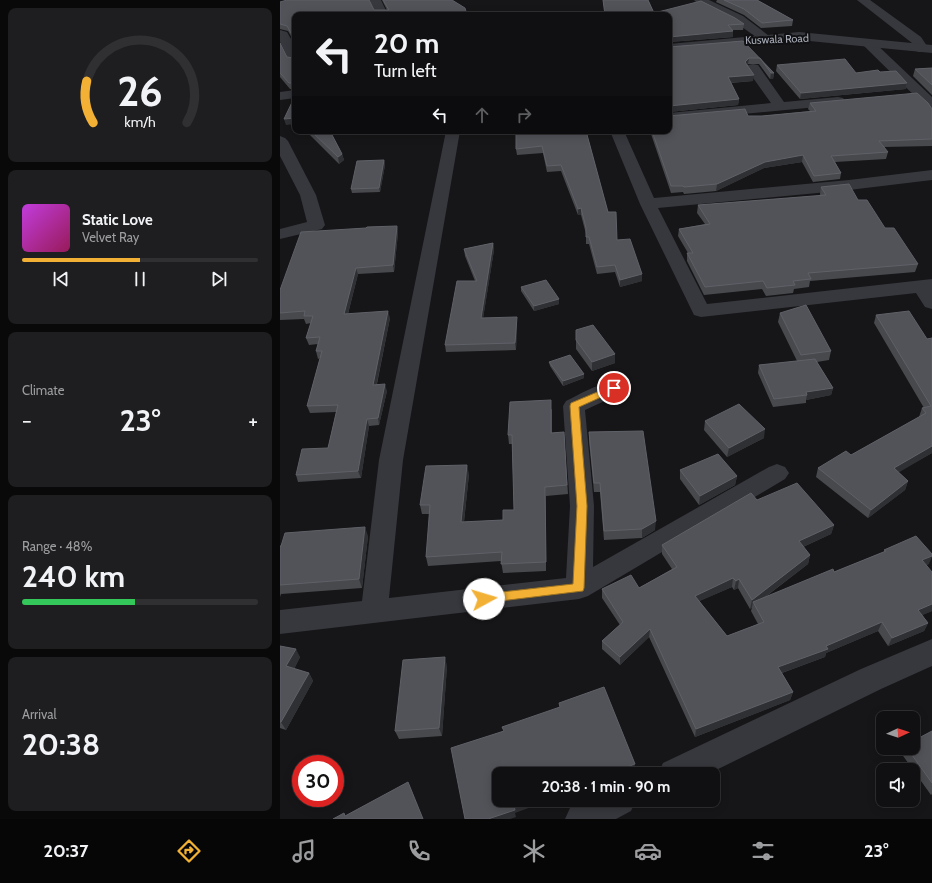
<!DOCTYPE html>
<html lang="en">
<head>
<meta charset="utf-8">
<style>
	:root { --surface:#101012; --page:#1e1e20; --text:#f1f3f6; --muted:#9c9d9f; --line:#303032; --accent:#f2b134 }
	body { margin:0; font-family:Cabin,sans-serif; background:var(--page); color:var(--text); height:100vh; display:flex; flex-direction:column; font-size:15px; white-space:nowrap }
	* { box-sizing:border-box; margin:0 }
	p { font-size:13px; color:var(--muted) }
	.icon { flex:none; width:22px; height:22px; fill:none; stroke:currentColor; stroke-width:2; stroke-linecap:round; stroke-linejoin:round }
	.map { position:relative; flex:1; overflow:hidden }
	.side { display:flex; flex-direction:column; gap:8px; padding:8px; background:#09090a; width:280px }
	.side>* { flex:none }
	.banner { position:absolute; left:12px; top:12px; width:380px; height:122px; border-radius:8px; box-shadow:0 2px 10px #0003,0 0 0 1px var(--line); background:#101012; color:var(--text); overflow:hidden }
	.needle { width:26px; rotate:87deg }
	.controls { position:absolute; left:596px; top:711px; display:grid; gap:8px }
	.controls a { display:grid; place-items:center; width:44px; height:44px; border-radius:8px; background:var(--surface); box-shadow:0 2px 10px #0003,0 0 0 1px var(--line); font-size:20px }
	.speed { position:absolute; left:12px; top:755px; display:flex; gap:8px; font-size:20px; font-weight:700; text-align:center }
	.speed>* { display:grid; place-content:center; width:52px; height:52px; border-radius:50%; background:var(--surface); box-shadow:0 2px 10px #0003,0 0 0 1px var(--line); line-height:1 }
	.speed .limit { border:6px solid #d22; background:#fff; color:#111 }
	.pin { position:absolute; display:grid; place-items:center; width:34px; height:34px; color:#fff; margin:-17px; border:2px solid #fff; border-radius:50%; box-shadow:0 1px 4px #0007 }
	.me { position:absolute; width:44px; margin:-22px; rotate:84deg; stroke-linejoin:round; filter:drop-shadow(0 0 3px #0008) }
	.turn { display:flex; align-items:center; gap:14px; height:84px; padding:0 16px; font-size:18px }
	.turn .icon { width:52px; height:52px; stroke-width:2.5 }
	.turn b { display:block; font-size:28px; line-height:34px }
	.lanes { display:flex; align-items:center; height:38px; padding:0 16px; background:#0003; justify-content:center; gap:20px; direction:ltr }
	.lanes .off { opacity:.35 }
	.big { font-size:30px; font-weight:700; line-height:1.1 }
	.side .widget { flex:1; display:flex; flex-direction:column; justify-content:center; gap:6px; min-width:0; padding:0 14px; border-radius:8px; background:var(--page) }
	.side .dial { align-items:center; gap:0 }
	.dial svg { height:104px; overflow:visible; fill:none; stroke:var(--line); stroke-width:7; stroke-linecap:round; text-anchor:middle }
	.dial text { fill:var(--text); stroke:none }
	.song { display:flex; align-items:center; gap:12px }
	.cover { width:48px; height:48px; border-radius:6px; background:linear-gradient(135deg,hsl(290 70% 55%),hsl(330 70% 35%)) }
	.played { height:4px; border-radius:2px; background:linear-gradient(90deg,var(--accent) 50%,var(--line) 50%) }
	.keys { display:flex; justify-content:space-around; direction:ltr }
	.heat { display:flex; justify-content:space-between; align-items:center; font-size:22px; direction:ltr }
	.charge { height:6px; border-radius:3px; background:linear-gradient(90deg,#34c759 48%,var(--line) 0) }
	.trip { position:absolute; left:212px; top:767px; width:228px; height:40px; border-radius:8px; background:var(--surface); box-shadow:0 2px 10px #0003,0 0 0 1px var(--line); font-weight:700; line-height:40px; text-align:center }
	.menu { display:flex; height:64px; justify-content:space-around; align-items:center; background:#060607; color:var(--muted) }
	.menu .icon { width:28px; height:28px }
	.menu .current { color:var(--accent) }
	.menu b { font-size:18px; color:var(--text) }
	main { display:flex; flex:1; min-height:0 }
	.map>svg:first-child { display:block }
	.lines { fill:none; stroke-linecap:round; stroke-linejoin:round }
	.minor { fill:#37383d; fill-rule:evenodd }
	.tertiary { fill:#37383d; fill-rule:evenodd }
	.wall { fill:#47494d; fill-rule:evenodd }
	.shaded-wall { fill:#2f3033 }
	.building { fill:#525359; stroke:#5f6168 }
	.route { fill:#f2b134; stroke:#9d7322 }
	.labels { text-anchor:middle; stroke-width:4; stroke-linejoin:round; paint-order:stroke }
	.far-street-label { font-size:11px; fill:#a8adb8; stroke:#111113 }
</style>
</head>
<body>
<main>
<section class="side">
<div class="widget dial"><svg viewBox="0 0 100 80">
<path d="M14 69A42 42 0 1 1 86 69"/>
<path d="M14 69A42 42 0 0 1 9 37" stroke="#f2b134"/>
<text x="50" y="56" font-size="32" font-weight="700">26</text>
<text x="50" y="72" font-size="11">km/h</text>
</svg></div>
<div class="widget">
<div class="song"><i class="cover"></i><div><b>Static Love</b><p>Velvet Ray</p></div></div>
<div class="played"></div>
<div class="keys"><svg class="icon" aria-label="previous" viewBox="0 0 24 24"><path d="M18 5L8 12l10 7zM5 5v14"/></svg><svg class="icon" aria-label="pause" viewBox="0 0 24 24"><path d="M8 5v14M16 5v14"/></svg><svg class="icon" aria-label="next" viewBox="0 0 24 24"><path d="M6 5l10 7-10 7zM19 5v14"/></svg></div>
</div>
<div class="widget"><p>Climate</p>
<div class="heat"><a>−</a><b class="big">23°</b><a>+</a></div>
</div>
<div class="widget"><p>Range · 48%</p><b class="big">240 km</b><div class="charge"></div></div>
<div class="widget"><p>Arrival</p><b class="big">20:38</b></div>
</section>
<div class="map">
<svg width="652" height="819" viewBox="0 0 652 819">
	<rect width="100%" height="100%" fill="#161618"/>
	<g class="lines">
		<path class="minor" d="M 89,0 L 101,0 L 108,15 L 96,15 Z
			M 414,0 L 429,0 L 463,16 L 493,39 L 491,42 L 483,42 L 455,22 L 416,2 Z
			M 577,0 L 590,0 L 641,37 L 649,49 L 648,52 L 638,52 L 632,43 Z
			M 0,30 L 7,32 L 15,46 L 15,63 L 10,62 L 0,42 Z
			M 588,39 L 592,40 L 652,97 L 652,109 L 647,108 L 584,46 L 582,43 L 584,40 Z
			M 473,64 L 478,65 L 504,102 L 558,97 L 563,98 L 565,101 L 563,104 L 558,105 L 389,121 L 389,113 L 491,103 L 466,68 L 468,65 Z
			M 166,131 L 180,131 L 123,460 L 109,598 L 286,578 L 290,506 L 283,406 L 286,401 C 301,394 326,378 342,383 L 345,388 L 342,393 L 305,410 L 314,506 L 313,567 L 489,467 L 497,464 L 505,467 L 509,473 L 505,479 L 308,596 L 299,599 L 0,634 L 0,610 L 82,601 L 99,460 Z
			M 330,131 L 344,131 L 374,198 L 569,180 L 652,170 L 652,180 L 569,190 L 378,208 L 427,304 L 652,279 L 652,309 L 645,307 L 636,293 L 421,317 L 414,315 L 360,204 Z
			M 0,136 L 5,138 L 8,141 L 36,195 L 45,225 L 42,229 L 0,239 L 0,229 L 27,222 L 20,195 L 0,156 Z
			M 652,639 L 652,666 L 601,689 L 428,774 L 378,774 L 383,763 L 581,669 Z
			M 305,800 L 356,800 L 351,811 L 336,819 L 285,819 L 290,808 Z"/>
		<path class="tertiary" d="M 519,32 L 652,45 L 652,53 L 519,40 L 389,52 L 389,44 Z
			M 15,90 L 15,98 L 0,100 L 0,92 Z"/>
	</g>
	<path class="wall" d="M 102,0 L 172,0 L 15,89 L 10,89 L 0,77 L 0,43 L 7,57 L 14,58 L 15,43 L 8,31 L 0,29 L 0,2 L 94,10 L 107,10 Z
		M 323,0 L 368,0 L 374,13 L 464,24 L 463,30 L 452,30 L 453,31 L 453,37 L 389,42 L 389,15 L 325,15 Z
		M 437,0 L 477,0 L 513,20 L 512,26 L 481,28 L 464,15 L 436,2 Z
		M 463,41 L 494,73 L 493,79 L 490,79 L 479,64 L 468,64 L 467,65 L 473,81 L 451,83 L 459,99 L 458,105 L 389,112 L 389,47 Z
		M 497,65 L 576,73 L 600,72 L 627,83 L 626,89 L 520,99 L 496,71 Z
		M 652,68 L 652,95 L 633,76 L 635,69 Z
		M 530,103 L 652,109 L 652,146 L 604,147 L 608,152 L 606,159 L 555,162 L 561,173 L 560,179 L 533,182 L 522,162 L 484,168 L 436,191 L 404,194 L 403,192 L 391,193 L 370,131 L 389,131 L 468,116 L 482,116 L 530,111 L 528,109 Z
		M 24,131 L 50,131 L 62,154 L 64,160 L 59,164 L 27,132 L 25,132 Z
		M 306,131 L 328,212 L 337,240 L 362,281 L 340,287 L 335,272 L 317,274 L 309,244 L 306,244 L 306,234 L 301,215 L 298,215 L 281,171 L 267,172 L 263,153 L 237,155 L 236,149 Z
		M 104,160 L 105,165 L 100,192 L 72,193 L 71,189 Z
		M 541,187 L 578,200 L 638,264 L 635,272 L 530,281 L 529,287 L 514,289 L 513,293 L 486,296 L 482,289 L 424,295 L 407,261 L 407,253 L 408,253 L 398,236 L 399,229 L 425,224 L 417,213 L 418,205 L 540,196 L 540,194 Z
		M 117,226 L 118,233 L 114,272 L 78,274 L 68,314 L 110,318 L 97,384 L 107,391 L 99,425 L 89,426 L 81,478 L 18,482 L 16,475 L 48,448 L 56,412 L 30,413 L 27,406 L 40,358 L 38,359 L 36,351 L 38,344 L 29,345 L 26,338 L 31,323 L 26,324 L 24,319 L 0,320 L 0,290 Z
		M 213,243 L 214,250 L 203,318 L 237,324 L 236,350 L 166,352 L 165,345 L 195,281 L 185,256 L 184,249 Z
		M 241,287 L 279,299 L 279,304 L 254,311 L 241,291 Z
		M 500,313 L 551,351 L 549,360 L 537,362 L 553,388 L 551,395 L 526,400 L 526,403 L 493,407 L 478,373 L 479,365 L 517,361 L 498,322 Z
		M 596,315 L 647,339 L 652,338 L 652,453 L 618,472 L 628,481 L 625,490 L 588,518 L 536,477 L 538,468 L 571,455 L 639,417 L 642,408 L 644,408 L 594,323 Z
		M 296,330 L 335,354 L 335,363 L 312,371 L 296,349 Z
		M 269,362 L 304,374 L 304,378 L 283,386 L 270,366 Z
		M 272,409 L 272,433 L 284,432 L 288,494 L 266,496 L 266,571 L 223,573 L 221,561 L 148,566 L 146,557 L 150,514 L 142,514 L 140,505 L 189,474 L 184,522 L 223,520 L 234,510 L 232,444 L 229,444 L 228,435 Z
		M 425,421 L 484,438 L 447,457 L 424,430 Z
		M 309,432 L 375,530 L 362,538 L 324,540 L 320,492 L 314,492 L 309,441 Z
		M 400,470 L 457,476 L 455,485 L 419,505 L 400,479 Z
		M 477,500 L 554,525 L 551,534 L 523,547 L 530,555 L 528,564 L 484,598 L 554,572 L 604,552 L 604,550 L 649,564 L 646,565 L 652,611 L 642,615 L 648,623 L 644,631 L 608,646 L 598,631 L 546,653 L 545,657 L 502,673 L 513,692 L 510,700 L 415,737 L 369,637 L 340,665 L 322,649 L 322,641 L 340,625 L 322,598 L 322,589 L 359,588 L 392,569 L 382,554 L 382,545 ZM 452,587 L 454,590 L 458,588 L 470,609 L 472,607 L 471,611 L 478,624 L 447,636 L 419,601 Z
		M 88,536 L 82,588 L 1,594 L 0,597 L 0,546 Z
		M 0,646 L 20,657 L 14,669 L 29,673 L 33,681 L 6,730 L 0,728 Z
		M 167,666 L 162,736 L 119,739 L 115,731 Z
		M 652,731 L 652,794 L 651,795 L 621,753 L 624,748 L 633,748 Z"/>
	<path class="shaded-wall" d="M 453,31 L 453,37 L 389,42 L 389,37 Z
		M 469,58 L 468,64 L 464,68 L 465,62 Z
		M 491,73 L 494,73 L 493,79 L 490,79 Z
		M 474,75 L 473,81 L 447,83 L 448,77 Z
		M 627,83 L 626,89 L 520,99 L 521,93 Z
		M 459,99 L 458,105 L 389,112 L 389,106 Z
		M 15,118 L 15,124 L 6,125 L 4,119 Z
		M 62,154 L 64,160 L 59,164 L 58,157 Z
		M 523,155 L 522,162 L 484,168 L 436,191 L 437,184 L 485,162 Z
		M 104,160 L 105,165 L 100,192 L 99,188 Z
		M 301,208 L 301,215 L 298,215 L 298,209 Z
		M 117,226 L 118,233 L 114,272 L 113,265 Z
		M 213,243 L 214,250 L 202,325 L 201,318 Z
		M 76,268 L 78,274 L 66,321 L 64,314 Z
		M 362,274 L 362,281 L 340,287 L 340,280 Z
		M 279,299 L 279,304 L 254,311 L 254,306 Z
		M 108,311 L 110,318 L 95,392 L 93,385 Z
		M 237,317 L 237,324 L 236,350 L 235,343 Z
		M 335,354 L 335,363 L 312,371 L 312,362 Z
		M 304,374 L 304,378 L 283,386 L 283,381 Z
		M 105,384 L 107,391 L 99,425 L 98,418 Z
		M 553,388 L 551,395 L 526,400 L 527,395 L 526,392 Z
		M 87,419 L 89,426 L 81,478 L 78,471 Z
		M 485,429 L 484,438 L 447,457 L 449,448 Z
		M 652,446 L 652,453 L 611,477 L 614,468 Z
		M 187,465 L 189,474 L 183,531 L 181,522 Z
		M 457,476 L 455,485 L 419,505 L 420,496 Z
		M 628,481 L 625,490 L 588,518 L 591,510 Z
		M 265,487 L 266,496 L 266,571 L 266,562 Z
		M 376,521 L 375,530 L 362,538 L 362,529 Z
		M 554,525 L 551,534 L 516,550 L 519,541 Z
		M 85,527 L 88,536 L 82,588 L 79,579 Z
		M 530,555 L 528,564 L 474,605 L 473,602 L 472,607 L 470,609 L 472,600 Z
		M 652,556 L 652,557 L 649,564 L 638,569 L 642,560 Z
		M 453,578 L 452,587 L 413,604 L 415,596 Z
		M 459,579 L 458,588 L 454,590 L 456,581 Z
		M 652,604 L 652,611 L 634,619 L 638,610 Z
		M 602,622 L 598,631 L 546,653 L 545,657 L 496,675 L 498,667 Z
		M 648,623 L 644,631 L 608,646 L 612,638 Z
		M 370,629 L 369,637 L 340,665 L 340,657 Z
		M 16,649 L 20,657 L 11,675 L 6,666 Z
		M 165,657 L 167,666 L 162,736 L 159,728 Z
		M 29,673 L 33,681 L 6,730 L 1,722 Z
		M 513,692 L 510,700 L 415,737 L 416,729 Z
		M 355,764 L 354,771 L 346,774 L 328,774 Z
		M 250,800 L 270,800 L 235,813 L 236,817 L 230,819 L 208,819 L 234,806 Z"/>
	<path class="building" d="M 7,0 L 89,0 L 94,10 L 109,10 L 103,0 L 172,0 L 185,8 L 187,15 L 15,15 L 15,90 L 14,83 L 9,83 L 0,73 L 0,43 L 7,57 L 14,58 L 15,40 L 7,26 L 0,24 L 0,2 Z
		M 323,0 L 368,0 L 374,13 L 421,1 L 455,18 L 464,24 L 448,25 L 453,31 L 389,37 L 389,15 L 325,15 Z
		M 444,0 L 477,0 L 513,20 L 482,23 L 464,9 Z
		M 463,41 L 494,73 L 491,73 L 480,58 L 469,58 L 465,62 L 474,75 L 448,77 L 459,99 L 389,106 L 389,47 Z
		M 565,59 L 576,73 L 598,70 L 600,72 L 616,71 L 627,83 L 521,93 L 497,65 Z
		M 652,68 L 652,85 L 635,69 Z
		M 637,93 L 648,103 L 652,109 L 652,139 L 599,141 L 608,152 L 551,156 L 561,173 L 534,176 L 523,155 L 485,162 L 437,184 L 404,187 L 403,186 L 391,186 L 372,131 L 389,131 L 389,116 L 465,109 L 468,116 L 482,116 L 536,111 L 530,103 Z
		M 15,96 L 15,118 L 4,119 Z
		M 31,131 L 50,131 L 62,154 L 58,157 Z
		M 236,131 L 306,131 L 328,212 L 336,212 L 337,240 L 350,239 L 362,274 L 340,280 L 335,265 L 317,267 L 309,237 L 306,237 L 306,228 L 301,208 L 298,209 L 281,165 L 267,166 L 262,146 L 236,149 Z
		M 104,160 L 99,188 L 71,189 L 77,161 Z
		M 569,184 L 578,200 L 587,200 L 605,228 L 614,228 L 638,264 L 528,273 L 531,279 L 513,281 L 515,285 L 487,288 L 483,281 L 425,287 L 407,253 L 413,253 L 399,229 L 430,224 L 418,205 L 546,195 L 541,187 Z
		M 117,226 L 113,265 L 76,268 L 64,314 L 108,311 L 93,385 L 105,384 L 98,418 L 87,419 L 78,471 L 16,475 L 22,449 L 48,448 L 58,405 L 27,406 L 42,351 L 36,351 L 40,337 L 26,338 L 33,316 L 24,316 L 25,311 L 0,313 L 0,290 L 21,232 L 86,228 L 87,227 Z
		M 213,243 L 201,318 L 237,317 L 235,343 L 165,345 L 177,281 L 197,281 L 184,249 Z
		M 266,280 L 279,299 L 254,306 L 241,287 Z
		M 526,305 L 551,351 L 521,355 L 500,313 Z
		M 629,311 L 647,339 L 652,338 L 652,446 L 614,468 L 628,481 L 591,510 L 538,468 L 566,451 L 571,455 L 646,413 L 642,408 L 651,406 L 596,315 Z
		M 313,325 L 335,354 L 312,362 L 296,340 L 296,330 Z
		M 290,355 L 304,374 L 283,381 L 269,362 Z
		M 535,359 L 553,388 L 526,392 L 527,395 L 494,399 L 479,365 Z
		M 271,400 L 271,433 L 284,432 L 287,485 L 265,487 L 266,562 L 221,564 L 222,552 L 146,557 L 150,505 L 140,505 L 146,466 L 187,465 L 181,522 L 223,520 L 223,510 L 234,510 L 232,435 L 228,435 L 230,402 Z
		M 459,404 L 485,429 L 449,448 L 425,421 Z
		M 363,431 L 376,521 L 362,529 L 324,531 L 320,483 L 314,483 L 309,432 Z
		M 438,454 L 457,476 L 420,496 L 400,470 Z
		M 517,483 L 554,525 L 519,541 L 530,555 L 472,600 L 459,579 L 456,581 L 453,578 L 415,596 L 447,636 L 484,622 L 473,602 L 553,569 L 554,572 L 606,551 L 604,550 L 636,536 L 652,554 L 652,556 L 642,560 L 652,572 L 652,604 L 638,610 L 648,623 L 612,638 L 602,622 L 546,646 L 548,649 L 498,667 L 513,692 L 416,729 L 370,629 L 340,657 L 322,641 L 343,622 L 322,589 L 351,575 L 359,588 L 397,567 L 382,545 L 471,493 L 477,500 Z
		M 85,527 L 79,579 L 0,585 L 0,546 L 1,546 L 5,533 Z
		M 0,646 L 16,649 L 6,666 L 29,673 L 1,722 L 0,722 Z
		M 165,657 L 159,728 L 115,731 L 123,660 Z
		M 324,687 L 355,764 L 328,774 L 219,774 L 219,800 L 250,800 L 234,806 L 235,810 L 208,819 L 185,819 L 171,748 L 224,731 L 222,727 L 280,707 L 279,703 Z
		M 652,731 L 652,783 L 627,748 L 633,748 L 633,741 Z
		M 128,782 L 143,819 L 53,819 L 64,813 L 65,816 Z"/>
	<path class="route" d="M 334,385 L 337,386 L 339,388 L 337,390 L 299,407 L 307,506 L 304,588 L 303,591 L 204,603 L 200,602 L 199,599 L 200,595 L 204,594 L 293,584 L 297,506 L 290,406 L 291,403 Z"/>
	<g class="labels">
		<g class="far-street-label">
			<text transform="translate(497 39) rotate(-2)" y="4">Kuswala Road</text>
		</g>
	</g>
</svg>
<div class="controls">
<a><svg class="needle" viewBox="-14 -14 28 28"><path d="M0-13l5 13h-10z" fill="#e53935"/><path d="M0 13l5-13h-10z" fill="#9c9d9f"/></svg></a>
<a><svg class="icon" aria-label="sound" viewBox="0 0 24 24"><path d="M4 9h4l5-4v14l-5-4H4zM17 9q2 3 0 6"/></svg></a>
</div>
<div class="speed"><div class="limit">30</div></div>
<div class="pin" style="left:334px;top:388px;background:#d93025"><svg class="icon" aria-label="arrive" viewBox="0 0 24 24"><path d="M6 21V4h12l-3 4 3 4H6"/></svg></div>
<svg class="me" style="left:204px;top:599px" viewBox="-20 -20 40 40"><circle r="19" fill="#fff"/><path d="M0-13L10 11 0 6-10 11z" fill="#f2b134"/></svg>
<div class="trip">20:38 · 1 min · 90 m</div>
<div class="banner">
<div class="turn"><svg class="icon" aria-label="left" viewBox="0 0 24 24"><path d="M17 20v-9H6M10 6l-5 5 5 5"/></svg><div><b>20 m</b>Turn left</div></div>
<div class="lanes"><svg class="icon" aria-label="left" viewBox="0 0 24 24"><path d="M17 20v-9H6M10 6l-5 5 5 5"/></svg><svg class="icon off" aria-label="ahead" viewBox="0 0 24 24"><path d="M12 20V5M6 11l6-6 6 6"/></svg><svg class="icon off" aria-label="right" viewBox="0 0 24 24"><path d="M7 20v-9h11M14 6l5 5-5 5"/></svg></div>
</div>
</div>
</main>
<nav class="menu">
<b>20:37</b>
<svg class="icon current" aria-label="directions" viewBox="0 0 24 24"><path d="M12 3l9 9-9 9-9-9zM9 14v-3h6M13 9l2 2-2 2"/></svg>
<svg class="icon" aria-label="music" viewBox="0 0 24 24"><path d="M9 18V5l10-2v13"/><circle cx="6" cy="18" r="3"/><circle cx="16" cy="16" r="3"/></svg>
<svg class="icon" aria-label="phone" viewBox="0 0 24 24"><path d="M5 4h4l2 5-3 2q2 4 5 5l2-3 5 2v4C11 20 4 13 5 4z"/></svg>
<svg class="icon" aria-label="climate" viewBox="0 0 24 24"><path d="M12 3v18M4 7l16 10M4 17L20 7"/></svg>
<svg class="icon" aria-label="car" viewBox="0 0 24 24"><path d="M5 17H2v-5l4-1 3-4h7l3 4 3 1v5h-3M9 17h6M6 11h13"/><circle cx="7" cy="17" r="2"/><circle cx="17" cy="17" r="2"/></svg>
<svg class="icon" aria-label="filters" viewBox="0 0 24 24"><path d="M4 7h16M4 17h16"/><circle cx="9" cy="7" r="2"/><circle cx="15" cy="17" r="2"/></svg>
<b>23°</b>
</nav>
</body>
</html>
